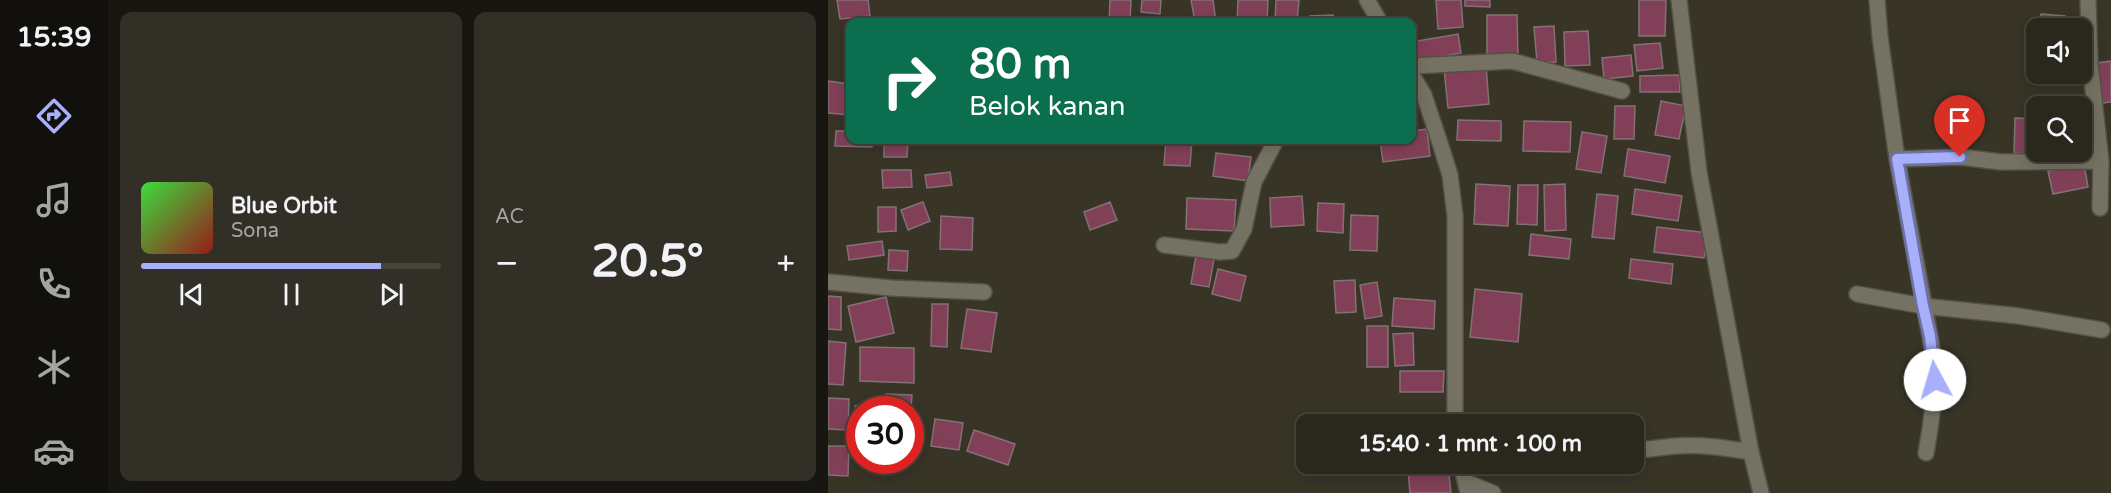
<!DOCTYPE html>
<html lang="id">
<head>
<meta charset="utf-8">
<style>
	:root { --surface:#2a281d; --page:#323026; --text:#f1f3f6; --muted:#a5a6a4; --line:#46443b; --accent:#a8b0fc }
	body { margin:0; font-family:"Varela Round",sans-serif; background:var(--page); color:var(--text); height:100vh; display:flex; flex-direction:column; font-size:22px; white-space:nowrap }
	* { box-sizing:border-box; margin:0 }
	p { font-size:20px; color:var(--muted) }
	.icon { flex:none; width:33px; height:33px; fill:none; stroke:currentColor; stroke-width:2; stroke-linecap:round; stroke-linejoin:round }
	.map { position:relative; flex:1; overflow:hidden }
	.sheet { display:flex; flex-direction:column; gap:12px; padding:12px; background:#171610; width:720px }
	.sheet>* { flex:none }
	.guide { position:absolute; left:18px; top:18px; width:570px; height:126px; border-radius:12px; box-shadow:0 3px 15px #0003,0 0 0 2px var(--line); background:#0b6e4f; color:#fff; overflow:hidden }
	.tools { position:absolute; left:1198px; top:18px; display:grid; gap:12px }
	.tools a { display:grid; place-items:center; width:66px; height:66px; border-radius:12px; background:var(--surface); box-shadow:0 3px 15px #0003,0 0 0 2px var(--line); font-size:30px }
	.speed { position:absolute; left:18px; top:396px; display:flex; gap:12px; font-size:30px; font-weight:700; text-align:center }
	.speed>* { display:grid; place-content:center; width:78px; height:78px; border-radius:50%; background:var(--surface); box-shadow:0 3px 15px #0003,0 0 0 2px var(--line); line-height:1 }
	.speed .limit { border:9px solid #d22; background:#fff; color:#111 }
	.pin { position:absolute; display:grid; place-items:center; width:51px; height:51px; color:#fff; margin:-62px -26px; border-radius:50% 50% 50% 0; rotate:-45deg; box-shadow:0 0 6px #0007 }
	.pin .icon { rotate:45deg }
	.me { position:absolute; width:66px; margin:-33px; rotate:354deg; stroke-linejoin:round; filter:drop-shadow(0 0 4px #0008) }
	.turn { display:flex; align-items:center; gap:21px; height:126px; padding:0 24px; font-size:27px }
	.turn .icon { width:78px; height:78px; stroke-width:2.5 }
	.turn b { display:block; font-size:42px; line-height:51px }
	.big { font-size:45px; font-weight:700; line-height:1.1 }
	.sheet .tile { flex:1; display:flex; flex-direction:column; justify-content:center; gap:9px; min-width:0; padding:0 21px; border-radius:12px; background:var(--page) }
	.song { display:flex; align-items:center; gap:18px }
	.cover { width:72px; height:72px; border-radius:9px; background:linear-gradient(135deg,hsl(120 70% 55%),hsl(0 70% 35%)) }
	.played { height:6px; border-radius:3px; background:linear-gradient(90deg,var(--accent) 80%,var(--line) 80%) }
	.keys { display:flex; justify-content:space-around; direction:ltr }
	.heat { display:flex; justify-content:space-between; align-items:center; font-size:33px; direction:ltr }
	.sheet .tiles { flex:1; display:grid; gap:12px; grid-template-columns:repeat(2,1fr) }
	.trip { position:absolute; left:468px; top:414px; width:348px; height:60px; border-radius:12px; background:var(--surface); box-shadow:0 3px 15px #0003,0 0 0 2px var(--line); font-weight:700; line-height:60px; text-align:center }
	main { display:flex; flex:1; min-height:0 }
	.dock { display:flex; flex-direction:column; width:108px; justify-content:space-around; align-items:center; background:#11100c; color:var(--muted) }
	.dock .icon { width:42px; height:42px }
	.dock .active { color:var(--accent) }
	.dock b { font-size:27px; color:var(--text) }
	.map>svg:first-child { display:block }
	.building { fill:#824058; stroke:#837176; stroke-width:1.5 }
	.lines { fill:none; stroke-linecap:round; stroke-linejoin:round }
	.street-casing { stroke:#535145; stroke-width:18 }
	.street { stroke:#767263; stroke-width:15 }
	.route-casing { stroke:#6d72a4; stroke-width:15 }
	.route { stroke:#a8b0fc; stroke-width:10 }
</style>
</head>
<body>
<main>
<nav class="dock">
<b>15:39</b>
<svg class="icon active" aria-label="directions" viewBox="0 0 24 24"><path d="M12 3l9 9-9 9-9-9zM9 14v-3h6M13 9l2 2-2 2"/></svg>
<svg class="icon" aria-label="music" viewBox="0 0 24 24"><path d="M9 18V5l10-2v13"/><circle cx="6" cy="18" r="3"/><circle cx="16" cy="16" r="3"/></svg>
<svg class="icon" aria-label="phone" viewBox="0 0 24 24"><path d="M5 4h4l2 5-3 2q2 4 5 5l2-3 5 2v4C11 20 4 13 5 4z"/></svg>
<svg class="icon" aria-label="climate" viewBox="0 0 24 24"><path d="M12 3v18M4 7l16 10M4 17L20 7"/></svg>
<svg class="icon" aria-label="car" viewBox="0 0 24 24"><path d="M5 17H2v-5l4-1 3-4h7l3 4 3 1v5h-3M9 17h6M6 11h13"/><circle cx="7" cy="17" r="2"/><circle cx="17" cy="17" r="2"/></svg>
</nav>
<section class="sheet">
<div class="tiles">
<div class="tile">
<div class="song"><i class="cover"></i><div><b>Blue Orbit</b><p>Sona</p></div></div>
<div class="played"></div>
<div class="keys"><svg class="icon" aria-label="previous" viewBox="0 0 24 24"><path d="M18 5L8 12l10 7zM5 5v14"/></svg><svg class="icon" aria-label="pause" viewBox="0 0 24 24"><path d="M8 5v14M16 5v14"/></svg><svg class="icon" aria-label="next" viewBox="0 0 24 24"><path d="M6 5l10 7-10 7zM19 5v14"/></svg></div>
</div>
<div class="tile"><p>AC</p>
<div class="heat"><a>−</a><b class="big">20.5°</b><a>+</a></div>
</div>
</div>
</section>
<div class="map">
<svg width="1283" height="493" viewBox="0 0 1283 493">
	<rect width="100%" height="100%" fill="#383527"/>
	<path class="building" d="M 9,0 L 40,0 L 42,16 L 12,19 Z
		M 282,0 L 303,0 L 302,22 L 281,22 Z
		M 314,0 L 333,0 L 332,14 L 313,12 Z
		M 363,0 L 385,0 L 388,22 L 367,22 Z
		M 410,0 L 440,0 L 439,22 L 409,22 Z
		M 448,0 L 471,0 L 469,22 L 447,22 Z
		M 608,0 L 633,0 L 635,27 L 610,29 Z
		M 637,0 L 662,0 L 662,7 L 637,6 Z
		M 811,0 L 838,0 L 837,36 L 811,36 Z
		M 1213,14 L 1237,16 L 1235,28 L 1212,28 Z
		M 505,15 L 506,22 L 482,22 L 482,16 Z
		M 659,15 L 689,15 L 690,57 L 659,57 Z
		M 726,26 L 728,62 L 709,63 L 706,27 Z
		M 760,31 L 762,65 L 737,66 L 736,32 Z
		M 630,34 L 633,53 L 584,62 L 584,42 Z
		M 832,43 L 835,68 L 809,71 L 806,45 Z
		M 803,55 L 805,76 L 776,79 L 774,58 Z
		M 1283,61 L 1283,102 L 1275,103 L 1269,63 Z
		M 658,65 L 661,104 L 620,108 L 616,69 Z
		M 851,75 L 852,92 L 812,92 L 812,76 Z
		M 0,81 L 22,84 L 22,115 L 0,113 Z
		M 1211,95 L 1246,95 L 1246,106 L 1211,106 Z
		M 833,101 L 858,106 L 851,139 L 827,135 Z
		M 787,106 L 807,106 L 806,139 L 786,139 Z
		M 1187,118 L 1209,119 L 1209,152 L 1233,152 L 1233,156 L 1186,153 Z
		M 630,120 L 673,121 L 673,141 L 629,140 Z
		M 696,121 L 743,122 L 742,152 L 695,151 Z
		M 1254,122 L 1267,122 L 1267,151 L 1254,151 Z
		M 599,129 L 602,156 L 555,162 L 552,140 L 584,140 L 584,131 Z
		M 8,131 L 22,131 L 22,140 L 44,140 L 44,147 L 7,146 Z
		M 754,132 L 779,136 L 773,173 L 748,169 Z
		M 56,140 L 80,140 L 79,157 L 56,157 Z
		M 338,140 L 364,140 L 362,166 L 336,165 Z
		M 800,149 L 842,156 L 837,183 L 796,176 Z
		M 388,153 L 423,157 L 420,181 L 385,176 Z
		M 1256,164 L 1260,187 L 1225,194 L 1220,171 Z
		M 54,170 L 83,170 L 84,187 L 55,188 Z
		M 122,172 L 124,185 L 99,188 L 97,175 Z
		M 648,184 L 682,186 L 680,226 L 646,224 Z
		M 737,184 L 738,230 L 717,231 L 716,185 Z
		M 690,185 L 710,185 L 709,225 L 689,224 Z
		M 807,189 L 854,196 L 850,221 L 804,214 Z
		M 769,194 L 790,196 L 786,239 L 764,237 Z
		M 474,196 L 476,225 L 443,227 L 442,198 Z
		M 359,198 L 408,200 L 406,231 L 358,229 Z
		M 95,202 L 102,221 L 80,230 L 73,210 Z
		M 282,202 L 289,220 L 262,230 L 256,212 Z
		M 490,203 L 516,204 L 515,233 L 489,231 Z
		M 50,207 L 68,207 L 68,231 L 50,232 Z
		M 523,215 L 550,216 L 549,251 L 522,250 Z
		M 113,216 L 145,218 L 144,250 L 112,249 Z
		M 829,227 L 880,233 L 876,258 L 826,252 Z
		M 703,234 L 743,239 L 741,259 L 701,255 Z
		M 54,241 L 56,255 L 21,260 L 19,246 Z
		M 61,250 L 80,251 L 79,271 L 60,270 Z
		M 369,250 L 387,253 L 381,287 L 363,284 Z
		M 803,259 L 845,264 L 843,284 L 801,278 Z
		M 390,269 L 418,276 L 412,301 L 384,294 Z
		M 527,280 L 528,312 L 508,313 L 506,281 Z
		M 549,282 L 554,316 L 537,319 L 532,285 Z
		M 647,289 L 694,294 L 690,342 L 642,337 Z
		M 0,296 L 13,297 L 13,330 L 0,329 Z
		M 58,297 L 66,333 L 28,342 L 20,306 Z
		M 566,298 L 607,301 L 606,329 L 564,326 Z
		M 104,304 L 120,304 L 119,347 L 103,346 Z
		M 139,309 L 169,313 L 163,352 L 133,348 Z
		M 539,326 L 560,326 L 560,367 L 539,367 Z
		M 585,333 L 586,365 L 567,366 L 565,334 Z
		M 0,341 L 18,343 L 15,385 L 0,384 Z
		M 32,347 L 86,348 L 86,383 L 32,381 Z
		M 572,371 L 616,371 L 615,392 L 572,392 Z
		M 58,394 L 84,395 L 83,409 L 58,408 Z
		M 0,398 L 21,399 L 20,430 L 0,429 Z
		M 49,400 L 51,410 L 32,410 L 32,425 L 27,406 Z
		M 107,419 L 135,423 L 131,450 L 103,446 Z
		M 146,430 L 187,444 L 180,465 L 139,451 Z
		M 0,446 L 21,446 L 20,476 L 0,475 Z
		M 620,466 L 623,493 L 582,493 L 580,470 Z"/>
	<g class="lines">
		<g class="street-casing">
			<path id="street" d="M 539,0 L 552,22
				M 851,0 L 871,172 L 923,452 L 933,493
				M 1049,0 L 1052,37 L 1069,159 L 1106,358 C 1108,391 1104,421 1098,453
				M 1260,0 L 1262,63 L 1273,161 L 1272,208
				M 584,66 L 684,61 L 794,91
				M 584,75 L 596,95 L 612,143 L 622,175 L 627,216 L 627,424
				M 1069,159 L 1132,157 L 1173,162 L 1273,161
				M 336,245 L 392,252 L 404,251 L 416,229 L 426,182 L 448,140
				M 0,282 L 63,288 L 156,292
				M 1029,294 L 1095,306 L 1191,316 L 1274,330
				M 806,450 C 820,450 833,447 848,446 C 873,444 898,448 923,452
				M 633,464 L 640,493
				M 638,482 L 665,493"/>
		</g>
		<use href="#street" class="street"/>
	</g>
	<g class="lines">
		<g class="route-casing">
			<path id="route" d="M 1107,380 L 1102,336 L 1095,306 L 1069,159 L 1132,157"/>
		</g>
		<use href="#route" class="route"/>
	</g>
</svg>
<div class="tools">
<a><svg class="icon" aria-label="sound" viewBox="0 0 24 24"><path d="M4 9h4l5-4v14l-5-4H4zM17 9q2 3 0 6"/></svg></a>
<a><svg class="icon" aria-label="search" viewBox="0 0 24 24"><circle cx="10" cy="10" r="6"/><path d="M15 15l6 6"/></svg></a>
</div>
<div class="speed"><div class="limit">30</div></div>
<div class="pin" style="left:1132px;top:157px;background:#d93025"><svg class="icon" aria-label="arrive" viewBox="0 0 24 24"><path d="M6 21V4h12l-3 4 3 4H6"/></svg></div>
<svg class="me" style="left:1107px;top:380px" viewBox="-20 -20 40 40"><circle r="19" fill="#fff"/><path d="M0-13L10 11 0 6-10 11z" fill="#a8b0fc"/></svg>
<div class="trip">15:40 · 1 mnt · 100 m</div>
<div class="guide">
<div class="turn"><svg class="icon" aria-label="right" viewBox="0 0 24 24"><path d="M7 20v-9h11M14 6l5 5-5 5"/></svg><div><b>80 m</b>Belok kanan</div></div>
</div>
</div>
</main>
</body>
</html>
